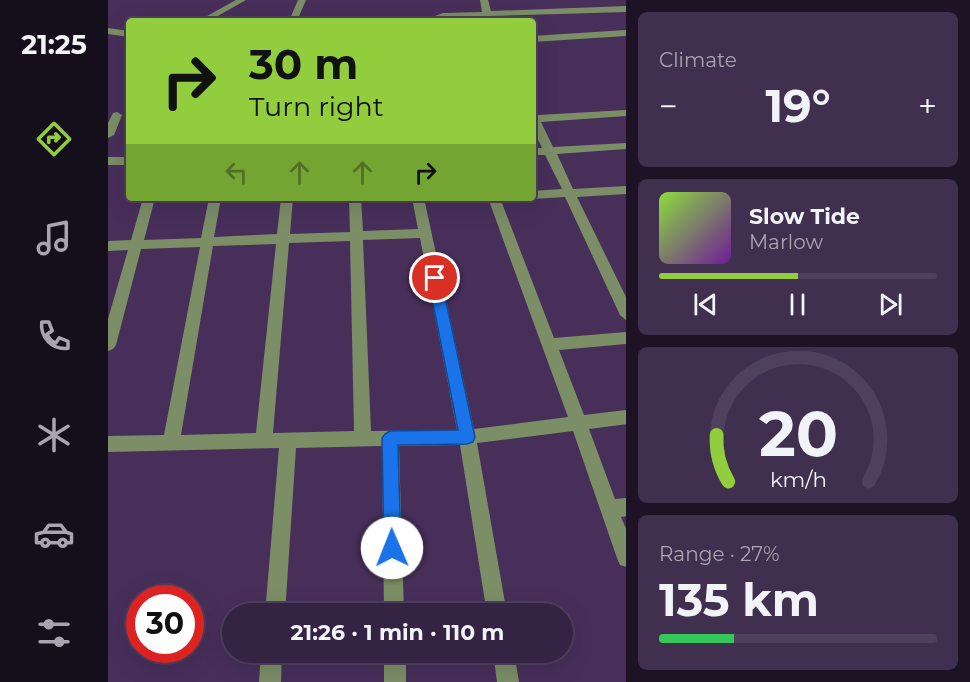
<!DOCTYPE html>
<html lang="en">
<head>
<meta charset="utf-8">
<style>
	:root { --surface:#352344; --page:#402f4f; --text:#f1f3f6; --muted:#aaa4b2; --line:#4f405d; --accent:#92cd3e }
	body { margin:0; font-family:Montserrat,sans-serif; background:var(--page); color:var(--text); height:100vh; display:flex; flex-direction:column; font-size:22px; white-space:nowrap }
	* { box-sizing:border-box; margin:0 }
	p { font-size:20px; color:var(--muted) }
	.icon { flex:none; width:33px; height:33px; fill:none; stroke:currentColor; stroke-width:2; stroke-linecap:round; stroke-linejoin:round }
	.map { position:relative; flex:1; overflow:hidden }
	.panel { display:flex; flex-direction:column; gap:12px; padding:12px; background:#1d1325; width:344px }
	.panel>* { flex:none }
	.top-card { position:absolute; left:18px; top:18px; width:410px; height:183px; border-radius:6px; box-shadow:0 6px 24px #0002,0 0 0 2px var(--line); background:#92cd3e; color:#111; overflow:hidden }
	.speed { position:absolute; left:18px; top:585px; display:flex; gap:12px; font-size:30px; font-weight:700; text-align:center }
	.speed>* { display:grid; place-content:center; width:78px; height:78px; border-radius:50%; background:var(--surface); box-shadow:0 6px 24px #0002,0 0 0 2px var(--line); line-height:1 }
	.speed .limit { border:9px solid #d22; background:#fff; color:#111 }
	.pin { position:absolute; display:grid; place-items:center; width:51px; height:51px; color:#fff; margin:-26px; border:3px solid #fff; border-radius:50%; box-shadow:0 2px 6px #0007 }
	.me { position:absolute; width:66px; margin:-33px; rotate:359deg; stroke-linejoin:round; filter:drop-shadow(0 0 4px #0008) }
	.turn { display:flex; align-items:center; gap:21px; height:126px; padding:0 24px; font-size:27px }
	.turn .icon { width:78px; height:78px; stroke-width:2.5 }
	.turn b { display:block; font-size:42px; line-height:51px }
	.lanes { display:flex; align-items:center; height:57px; padding:0 24px; background:#0003; justify-content:center; gap:30px; direction:ltr }
	.lanes .off { opacity:.35 }
	.big { font-size:45px; font-weight:700; line-height:1.1 }
	.panel .tile { flex:1; display:flex; flex-direction:column; justify-content:center; gap:9px; min-width:0; padding:0 21px; border-radius:9px; background:var(--page) }
	.panel .dial { align-items:center; gap:0 }
	.dial svg { height:156px; overflow:visible; fill:none; stroke:var(--line); stroke-width:7; stroke-linecap:round; text-anchor:middle }
	.dial text { fill:var(--text); stroke:none }
	.song { display:flex; align-items:center; gap:18px }
	.cover { width:72px; height:72px; border-radius:9px; background:linear-gradient(135deg,hsl(90 70% 55%),hsl(280 70% 35%)) }
	.played { height:6px; border-radius:3px; background:linear-gradient(90deg,var(--accent) 50%,var(--line) 50%) }
	.keys { display:flex; justify-content:space-around; direction:ltr }
	.heat { display:flex; justify-content:space-between; align-items:center; font-size:33px; direction:ltr }
	.charge { height:9px; border-radius:4px; background:linear-gradient(90deg,#34c759 27%,var(--line) 0) }
	.trip { position:absolute; left:114px; top:603px; width:351px; height:60px; border-radius:30px; background:var(--surface); box-shadow:0 6px 24px #0002,0 0 0 2px var(--line); font-weight:700; line-height:60px; text-align:center }
	main { display:flex; flex:1; min-height:0 }
	.tab-bar { display:flex; flex-direction:column; width:108px; justify-content:space-around; align-items:center; background:#150e1b; color:var(--muted) }
	.tab-bar .icon { width:42px; height:42px }
	.tab-bar .on { color:var(--accent) }
	.tab-bar b { font-size:27px; color:var(--text) }
	.map>svg:first-child { display:block }
	.lines { fill:none; stroke-linecap:round; stroke-linejoin:round }
	.minor { fill:#7b8e66; fill-rule:evenodd }
	.route { fill:#1a73e8; stroke:#114b97; stroke-width:1.5 }
</style>
</head>
<body>
<main>
<nav class="tab-bar">
<b>21:25</b>
<svg class="icon on" aria-label="directions" viewBox="0 0 24 24"><path d="M12 3l9 9-9 9-9-9zM9 14v-3h6M13 9l2 2-2 2"/></svg>
<svg class="icon" aria-label="music" viewBox="0 0 24 24"><path d="M9 18V5l10-2v13"/><circle cx="6" cy="18" r="3"/><circle cx="16" cy="16" r="3"/></svg>
<svg class="icon" aria-label="phone" viewBox="0 0 24 24"><path d="M5 4h4l2 5-3 2q2 4 5 5l2-3 5 2v4C11 20 4 13 5 4z"/></svg>
<svg class="icon" aria-label="climate" viewBox="0 0 24 24"><path d="M12 3v18M4 7l16 10M4 17L20 7"/></svg>
<svg class="icon" aria-label="car" viewBox="0 0 24 24"><path d="M5 17H2v-5l4-1 3-4h7l3 4 3 1v5h-3M9 17h6M6 11h13"/><circle cx="7" cy="17" r="2"/><circle cx="17" cy="17" r="2"/></svg>
<svg class="icon" aria-label="filters" viewBox="0 0 24 24"><path d="M4 7h16M4 17h16"/><circle cx="9" cy="7" r="2"/><circle cx="15" cy="17" r="2"/></svg>
</nav>
<div class="map">
<svg width="519" height="682" viewBox="0 0 519 682">
	<rect width="100%" height="100%" fill="#472f5a"/>
	<g class="lines">
		<path class="minor" d="M 128,0 L 138,0 L 101,21 L 90,21 Z
			M 190,0 L 198,0 L 189,21 L 181,21 Z
			M 372,0 L 380,0 L 383,11 L 519,6 L 519,12 L 384,16 L 386,21 L 378,21 L 376,17 L 323,21 L 324,17 L 335,13 L 374,12 Z
			M 0,28 L 21,31 L 21,37 L 0,34 Z
			M 519,30 L 519,36 L 424,42 L 424,36 Z
			M 519,110 L 519,116 L 433,122 L 445,147 L 519,143 L 519,149 L 449,154 L 465,189 L 519,186 L 519,194 L 469,197 L 519,299 L 519,321 L 512,315 L 457,197 L 424,199 L 420,198 L 424,198 L 424,191 L 454,189 L 437,155 L 424,155 L 424,148 L 434,148 L 424,127 L 424,111 L 430,115 Z
			M 9,112 L 14,115 L 6,135 L 0,138 L 0,123 L 5,113 Z
			M 0,157 L 21,157 L 21,165 L 0,165 Z
			M 35,198 L 47,198 L 36,240 L 93,238 L 101,198 L 113,198 L 106,237 L 169,234 L 173,198 L 185,198 L 182,234 L 242,232 L 241,198 L 253,198 L 255,231 L 310,229 L 304,198 L 316,198 L 366,429 L 460,417 L 380,198 L 392,198 L 446,338 L 519,332 L 519,344 L 451,350 L 476,415 L 519,410 L 519,424 L 481,429 L 507,499 L 519,498 L 519,516 L 513,517 L 519,531 L 519,567 L 512,565 L 509,558 L 465,431 L 369,443 L 399,614 L 379,614 L 352,445 L 291,446 L 296,614 L 276,614 L 274,446 L 188,448 L 177,614 L 157,614 L 171,448 L 0,452 L 0,436 L 56,435 L 92,247 L 33,249 L 8,345 L 5,349 L 0,351 L 0,319 L 20,250 L 0,251 L 0,241 L 23,240 ZM 312,238 L 349,430 L 263,431 L 255,240 ZM 242,241 L 246,431 L 165,433 L 181,243 ZM 168,244 L 148,433 L 73,435 L 105,246 Z
			M 153,652 L 174,652 L 173,682 L 151,682 Z
			M 276,652 L 298,652 L 298,682 L 276,682 Z
			M 385,652 L 406,652 L 411,682 L 389,682 Z"/>
	</g>
	<path class="route" d="M 327,273 L 333,278 L 367,437 L 365,442 L 359,444 L 290,445 L 293,548 L 291,554 L 284,556 L 278,554 L 276,548 L 274,438 L 277,434 L 282,431 L 350,430 L 320,278 Z"/>
</svg>
<div class="speed"><div class="limit">30</div></div>
<div class="pin" style="left:327px;top:278px;background:#d93025"><svg class="icon" aria-label="arrive" viewBox="0 0 24 24"><path d="M6 21V4h12l-3 4 3 4H6"/></svg></div>
<svg class="me" style="left:284px;top:548px" viewBox="-20 -20 40 40"><circle r="19" fill="#fff"/><path d="M0-13L10 11 0 6-10 11z" fill="#1a73e8"/></svg>
<div class="trip">21:26 · 1 min · 110 m</div>
<div class="top-card">
<div class="turn"><svg class="icon" aria-label="right" viewBox="0 0 24 24"><path d="M7 20v-9h11M14 6l5 5-5 5"/></svg><div><b>30 m</b>Turn right</div></div>
<div class="lanes"><svg class="icon off" aria-label="left" viewBox="0 0 24 24"><path d="M17 20v-9H6M10 6l-5 5 5 5"/></svg><svg class="icon off" aria-label="ahead" viewBox="0 0 24 24"><path d="M12 20V5M6 11l6-6 6 6"/></svg><svg class="icon off" aria-label="ahead" viewBox="0 0 24 24"><path d="M12 20V5M6 11l6-6 6 6"/></svg><svg class="icon" aria-label="right" viewBox="0 0 24 24"><path d="M7 20v-9h11M14 6l5 5-5 5"/></svg></div>
</div>
</div>
<section class="panel">
<div class="tile"><p>Climate</p>
<div class="heat"><a>−</a><b class="big">19°</b><a>+</a></div>
</div>
<div class="tile">
<div class="song"><i class="cover"></i><div><b>Slow Tide</b><p>Marlow</p></div></div>
<div class="played"></div>
<div class="keys"><svg class="icon" aria-label="previous" viewBox="0 0 24 24"><path d="M18 5L8 12l10 7zM5 5v14"/></svg><svg class="icon" aria-label="pause" viewBox="0 0 24 24"><path d="M8 5v14M16 5v14"/></svg><svg class="icon" aria-label="next" viewBox="0 0 24 24"><path d="M6 5l10 7-10 7zM19 5v14"/></svg></div>
</div>
<div class="tile dial"><svg viewBox="0 0 100 80">
<path d="M14 69A42 42 0 1 1 86 69"/>
<path d="M14 69A42 42 0 0 1 8 45" stroke="#92cd3e"/>
<text x="50" y="56" font-size="32" font-weight="700">20</text>
<text x="50" y="72" font-size="11">km/h</text>
</svg></div>
<div class="tile"><p>Range · 27%</p><b class="big">135 km</b><div class="charge"></div></div>
</section>
</main>
</body>
</html>
